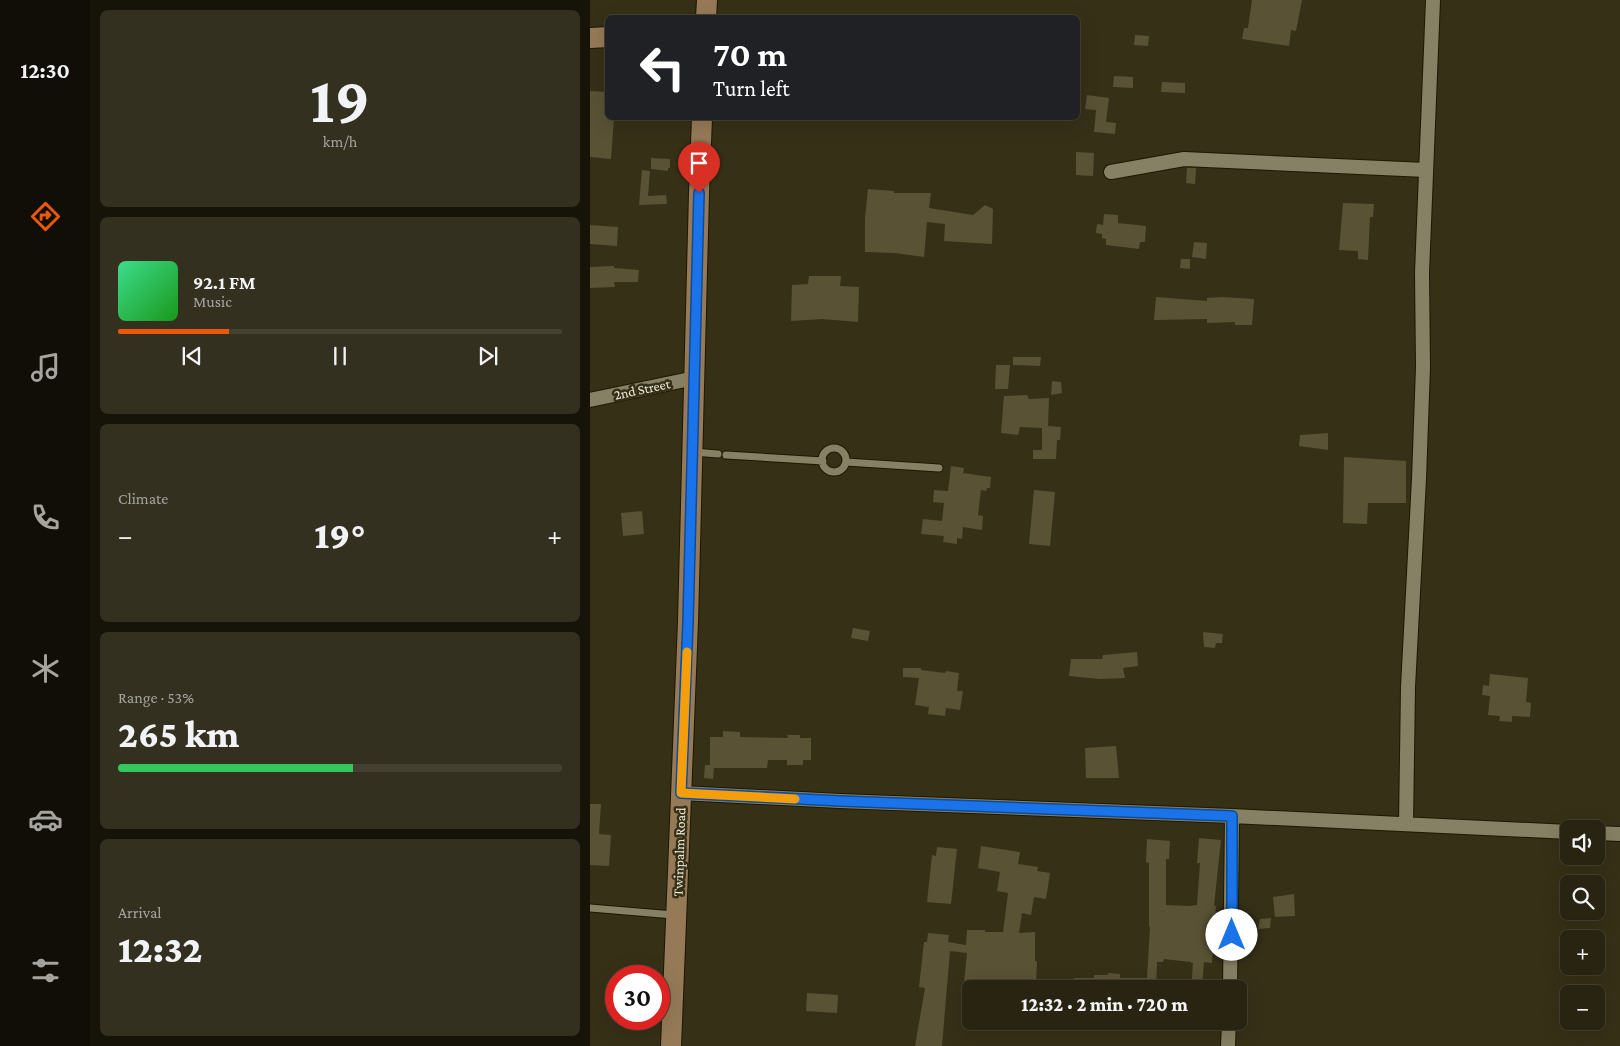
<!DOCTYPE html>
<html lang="en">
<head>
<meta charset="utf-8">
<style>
	:root { --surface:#282411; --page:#34301f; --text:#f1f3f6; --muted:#a5a49f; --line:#444131; --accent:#ea580c }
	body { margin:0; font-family:"Crimson Pro",serif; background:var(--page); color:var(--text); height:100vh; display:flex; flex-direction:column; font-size:19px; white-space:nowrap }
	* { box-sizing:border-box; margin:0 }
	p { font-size:16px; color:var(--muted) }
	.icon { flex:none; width:28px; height:28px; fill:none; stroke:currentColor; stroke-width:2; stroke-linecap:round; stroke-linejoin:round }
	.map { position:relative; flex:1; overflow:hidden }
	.sheet { display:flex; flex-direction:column; gap:10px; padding:10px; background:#161409; width:500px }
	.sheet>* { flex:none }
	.hud { position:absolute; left:15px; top:15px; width:475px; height:105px; border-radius:8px; box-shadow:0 5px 20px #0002,0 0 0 1px var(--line); background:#202124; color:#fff; overflow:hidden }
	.buttons { position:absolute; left:970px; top:820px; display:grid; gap:10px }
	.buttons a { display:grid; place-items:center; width:45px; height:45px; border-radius:8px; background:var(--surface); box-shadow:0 5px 20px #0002,0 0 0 1px var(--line); font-size:25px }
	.speed { position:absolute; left:15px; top:965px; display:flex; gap:10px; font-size:25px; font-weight:700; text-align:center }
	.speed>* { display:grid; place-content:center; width:65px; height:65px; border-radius:50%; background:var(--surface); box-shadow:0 5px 20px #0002,0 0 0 1px var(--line); line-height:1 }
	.speed .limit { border:8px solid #d22; background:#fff; color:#111 }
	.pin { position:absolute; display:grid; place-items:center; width:42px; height:42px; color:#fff; margin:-51px -21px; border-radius:50% 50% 50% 0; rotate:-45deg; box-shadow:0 0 5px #0007 }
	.pin .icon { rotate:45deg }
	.me { position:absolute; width:55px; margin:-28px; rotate:0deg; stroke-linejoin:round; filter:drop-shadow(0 0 4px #0008) }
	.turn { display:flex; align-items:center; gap:18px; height:105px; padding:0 25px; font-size:22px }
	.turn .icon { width:65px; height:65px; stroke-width:2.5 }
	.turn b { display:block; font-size:35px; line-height:42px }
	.big { font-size:38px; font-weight:800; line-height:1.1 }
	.sheet .card { flex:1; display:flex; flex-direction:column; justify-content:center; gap:8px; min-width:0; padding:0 18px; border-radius:8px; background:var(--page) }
	.sheet .dial { align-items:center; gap:0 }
	.dial b { font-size:65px; line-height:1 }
	.song { display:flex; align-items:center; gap:15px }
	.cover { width:60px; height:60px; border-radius:8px; background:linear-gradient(135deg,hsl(150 70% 55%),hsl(120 70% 35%)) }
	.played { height:5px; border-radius:2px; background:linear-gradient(90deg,var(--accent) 25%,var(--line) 25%) }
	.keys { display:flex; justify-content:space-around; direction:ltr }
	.heat { display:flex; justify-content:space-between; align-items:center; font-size:28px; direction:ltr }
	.charge { height:8px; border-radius:4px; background:linear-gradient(90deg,#34c759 53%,var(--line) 0) }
	.trip { position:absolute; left:372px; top:980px; width:285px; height:50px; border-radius:8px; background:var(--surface); box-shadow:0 5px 20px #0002,0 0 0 1px var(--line); font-weight:800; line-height:50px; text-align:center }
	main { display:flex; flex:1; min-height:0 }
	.tabs { display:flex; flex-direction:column; width:90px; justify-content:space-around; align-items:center; background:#100e07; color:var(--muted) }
	.tabs .icon { width:35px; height:35px }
	.tabs .active { color:var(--accent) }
	.tabs b { font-size:22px; color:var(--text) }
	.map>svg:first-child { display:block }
	.building { fill:#595235 }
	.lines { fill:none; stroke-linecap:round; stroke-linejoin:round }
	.lane-casing { stroke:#1e1801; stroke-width:9 }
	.street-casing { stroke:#1e1801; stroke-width:16 }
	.secondary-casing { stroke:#1e1801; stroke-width:22 }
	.lane { stroke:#868064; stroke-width:7 }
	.street { stroke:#868064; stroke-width:14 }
	.secondary { stroke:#967a58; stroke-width:20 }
	.route-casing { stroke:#114b97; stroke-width:12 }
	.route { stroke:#1a73e8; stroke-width:9 }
	.slow { stroke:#f59e0b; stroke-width:9 }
	.labels { text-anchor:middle; stroke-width:5; stroke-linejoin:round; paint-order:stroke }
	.street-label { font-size:14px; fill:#eeebdc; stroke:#363017 }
</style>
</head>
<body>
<main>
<nav class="tabs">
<b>12:30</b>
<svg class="icon active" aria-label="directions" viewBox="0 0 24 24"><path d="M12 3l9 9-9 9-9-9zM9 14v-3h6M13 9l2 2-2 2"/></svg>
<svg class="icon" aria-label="music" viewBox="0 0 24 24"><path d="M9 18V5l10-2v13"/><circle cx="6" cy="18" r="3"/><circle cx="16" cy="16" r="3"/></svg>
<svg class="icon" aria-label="phone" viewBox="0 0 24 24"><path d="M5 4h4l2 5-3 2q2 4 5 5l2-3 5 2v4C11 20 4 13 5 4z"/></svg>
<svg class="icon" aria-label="climate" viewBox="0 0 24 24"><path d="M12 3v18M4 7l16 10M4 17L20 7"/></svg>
<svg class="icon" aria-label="car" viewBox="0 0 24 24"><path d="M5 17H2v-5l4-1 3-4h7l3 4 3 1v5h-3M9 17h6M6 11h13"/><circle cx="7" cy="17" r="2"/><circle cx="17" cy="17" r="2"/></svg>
<svg class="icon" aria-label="filters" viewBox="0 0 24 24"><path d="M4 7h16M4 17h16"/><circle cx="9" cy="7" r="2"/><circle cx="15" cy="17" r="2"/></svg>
</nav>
<section class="sheet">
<div class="card dial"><b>19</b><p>km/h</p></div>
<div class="card">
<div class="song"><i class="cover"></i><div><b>92.1 FM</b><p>Music</p></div></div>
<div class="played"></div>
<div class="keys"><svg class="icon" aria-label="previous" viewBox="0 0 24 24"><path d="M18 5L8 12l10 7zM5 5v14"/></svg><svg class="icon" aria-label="pause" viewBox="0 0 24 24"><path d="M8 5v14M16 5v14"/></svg><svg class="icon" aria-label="next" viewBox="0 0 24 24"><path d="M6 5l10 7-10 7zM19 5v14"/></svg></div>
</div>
<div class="card"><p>Climate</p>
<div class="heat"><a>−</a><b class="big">19°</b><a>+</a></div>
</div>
<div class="card"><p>Range · 53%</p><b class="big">265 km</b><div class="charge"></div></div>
<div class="card"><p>Arrival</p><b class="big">12:32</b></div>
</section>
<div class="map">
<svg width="1030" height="1046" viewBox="0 0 1030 1046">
	<rect width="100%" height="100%" fill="#363017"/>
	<path class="building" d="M 662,0 L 712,0 L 706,31 L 701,30 L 699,46 L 652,39 L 654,28 L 658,28 Z
		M 545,35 L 559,36 L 558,46 L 544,45 Z
		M 524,76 L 543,77 L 543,88 L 523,87 Z
		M 572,82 L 595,83 L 595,93 L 571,92 Z
		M 0,91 L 18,92 L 18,118 L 24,118 L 21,159 L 0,157 Z
		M 497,95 L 519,98 L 516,122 L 526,123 L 525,134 L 504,132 L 506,110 L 495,109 Z
		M 486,152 L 504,153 L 503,176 L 486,175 Z
		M 61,158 L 80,159 L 80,168 L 78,168 L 78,171 L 61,169 Z
		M 597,168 L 606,168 L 605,184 L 596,183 Z
		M 52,170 L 60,171 L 58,196 L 76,195 L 77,204 L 49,205 Z
		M 278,189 L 304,191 L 304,193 L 341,193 L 339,208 L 383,215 L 395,205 L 403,209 L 402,244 L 354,241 L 355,224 L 337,222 L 334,257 L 305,253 L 275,252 L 275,217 Z
		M 753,203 L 784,204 L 783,217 L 780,217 L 778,260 L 768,259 L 768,251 L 749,250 Z
		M 514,214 L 528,215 L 528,223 L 556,226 L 555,242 L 550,242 L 549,249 L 516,245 L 516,239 L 512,238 L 512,234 L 506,233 L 507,224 L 513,225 Z
		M 0,225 L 28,227 L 27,246 L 0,244 Z
		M 604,242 L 617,243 L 616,259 L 602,257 Z
		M 591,259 L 600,259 L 600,269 L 590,268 Z
		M 24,266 L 24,268 L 49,270 L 48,282 L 24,282 L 25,287 L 0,288 L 0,267 Z
		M 219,276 L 251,276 L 250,286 L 269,287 L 268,322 L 232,319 L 201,321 L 202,285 L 218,284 Z
		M 566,297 L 617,301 L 617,298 L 632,297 L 664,299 L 662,325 L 645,325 L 645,322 L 617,323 L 617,319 L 564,320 Z
		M 423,357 L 451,357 L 450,366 L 423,365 Z
		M 406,365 L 420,365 L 418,389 L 405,389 Z
		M 462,381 L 471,382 L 472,393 L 461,395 Z
		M 437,395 L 439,399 L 459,398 L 458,426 L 471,427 L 470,440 L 467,440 L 466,459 L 443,459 L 443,450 L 452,450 L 452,428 L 430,427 L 428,435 L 411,433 L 414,396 Z
		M 738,433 L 738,450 L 709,446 L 710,435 Z
		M 754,457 L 816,461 L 816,503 L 778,503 L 777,524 L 753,523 Z
		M 361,466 L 374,468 L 373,473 L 401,477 L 400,488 L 397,488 L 396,491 L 391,490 L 388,515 L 393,516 L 392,530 L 373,527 L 372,539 L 367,538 L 367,544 L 353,542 L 354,536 L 331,534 L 333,519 L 352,521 L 354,503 L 343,502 L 344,490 L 358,491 Z
		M 444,490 L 465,492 L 460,546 L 439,544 Z
		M 52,511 L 54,534 L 33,536 L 31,513 Z
		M 263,628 L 280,631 L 278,641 L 261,638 Z
		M 613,632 L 633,634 L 632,643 L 626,643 L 625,648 L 614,647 Z
		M 547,652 L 548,666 L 533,668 L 535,678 L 510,679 L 479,676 L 481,659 L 512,659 L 513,655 Z
		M 313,668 L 331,668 L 331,670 L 355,673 L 356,671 L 369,673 L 367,691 L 373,691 L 370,710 L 356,708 L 355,716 L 338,714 L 339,707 L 325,705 L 329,678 L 313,677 Z
		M 900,674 L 938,678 L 936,702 L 941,703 L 940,717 L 922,716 L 922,722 L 909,721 L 910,716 L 898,715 L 900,696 L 892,695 L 893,685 L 899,686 Z
		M 133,731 L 150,732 L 150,737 L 198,738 L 197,735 L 210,735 L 210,738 L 221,738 L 221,760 L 213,760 L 213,765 L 197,765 L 197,760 L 178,760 L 177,768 L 124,768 L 123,779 L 114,778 L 115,765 L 120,765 L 120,737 L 133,737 Z
		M 526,746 L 529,778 L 496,778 L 495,748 Z
		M 0,804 L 11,804 L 9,834 L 21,835 L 19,866 L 0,865 Z
		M 609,838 L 631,840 L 624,906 L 626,906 L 622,963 L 614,962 L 612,989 L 601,989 L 603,963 L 601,963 L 601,962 L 574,959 L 573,962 L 567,962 L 566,989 L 484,989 L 484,978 L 504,978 L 504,975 L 518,975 L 518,973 L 530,974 L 530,978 L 557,978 L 560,927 L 559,926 L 559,863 L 556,862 L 557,839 L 580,841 L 579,859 L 576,859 L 576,905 L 599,906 L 607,905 L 610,863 L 607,863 Z
		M 391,846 L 430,852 L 428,864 L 448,867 L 447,871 L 460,873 L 456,899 L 444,897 L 441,915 L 432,913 L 429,933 L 445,932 L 445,961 L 447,961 L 446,984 L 374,983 L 377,953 L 360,951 L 352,1046 L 325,1046 L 335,988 L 329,987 L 334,942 L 337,942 L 338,933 L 359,935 L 358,942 L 376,945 L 377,930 L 395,930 L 395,932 L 413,932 L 418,893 L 407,891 L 410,872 L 388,868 Z
		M 347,847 L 367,849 L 361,904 L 337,902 L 342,855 L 346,856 Z
		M 704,894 L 705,916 L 685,917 L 683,897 Z
		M 681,918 L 680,928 L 668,929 L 670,919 Z
		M 217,993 L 248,995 L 247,1013 L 216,1011 Z"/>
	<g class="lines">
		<g class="lane-casing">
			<path id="lane" d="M232 460a12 12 0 1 1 24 0a12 12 0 1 1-24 0Z
				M 103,452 L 128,454
				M 136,455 L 233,461
				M 256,462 L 349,468
				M 0,908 L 84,915"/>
		</g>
		<g class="street-casing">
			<path id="street" d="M 521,172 L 594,159 L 836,170
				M 0,400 L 105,378
				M 91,793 L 250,801 L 642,816 L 979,832
				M 816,824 L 818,687 L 829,479 L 833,367 L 832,273 L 843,0
				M 1006,833 L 1030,834
				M 640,989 L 642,816
				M 638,1046 L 639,1021"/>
		</g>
		<g class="secondary-casing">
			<path id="secondary" d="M 116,18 L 117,0
				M 0,38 L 18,37
				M 81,1046 L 98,622 L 109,193 L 112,118"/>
		</g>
		<use href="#lane" class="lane"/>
		<use href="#street" class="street"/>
		<use href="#secondary" class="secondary"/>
	</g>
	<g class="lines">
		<g class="route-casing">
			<path id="route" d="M 109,193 L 98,622 L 91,793 L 250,801 L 642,816 L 642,935"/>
		</g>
		<use href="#route" class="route"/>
		<path class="slow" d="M 97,652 L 91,793 L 205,799"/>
	</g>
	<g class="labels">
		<g class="street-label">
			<text transform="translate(52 389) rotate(-12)" y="5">2nd Street</text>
			<text transform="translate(89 852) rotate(-88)" y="5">Twinpalm Road</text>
		</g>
	</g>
</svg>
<div class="buttons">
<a><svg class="icon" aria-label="sound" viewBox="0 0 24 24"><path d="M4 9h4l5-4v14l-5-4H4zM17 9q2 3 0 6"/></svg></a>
<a><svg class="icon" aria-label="search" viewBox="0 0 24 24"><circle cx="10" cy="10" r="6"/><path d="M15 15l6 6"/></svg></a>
<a>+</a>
<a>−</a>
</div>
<div class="speed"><div class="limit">30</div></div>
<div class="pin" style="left:109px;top:193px;background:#d93025"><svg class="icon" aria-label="arrive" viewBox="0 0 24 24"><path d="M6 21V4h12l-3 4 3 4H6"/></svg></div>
<svg class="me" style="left:642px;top:935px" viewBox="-20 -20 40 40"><circle r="19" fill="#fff"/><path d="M0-13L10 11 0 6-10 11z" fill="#1a73e8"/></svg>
<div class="trip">12:32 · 2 min · 720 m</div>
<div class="hud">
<div class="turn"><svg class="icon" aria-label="left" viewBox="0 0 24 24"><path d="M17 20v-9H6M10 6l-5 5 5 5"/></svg><div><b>70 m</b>Turn left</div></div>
</div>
</div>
</main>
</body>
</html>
